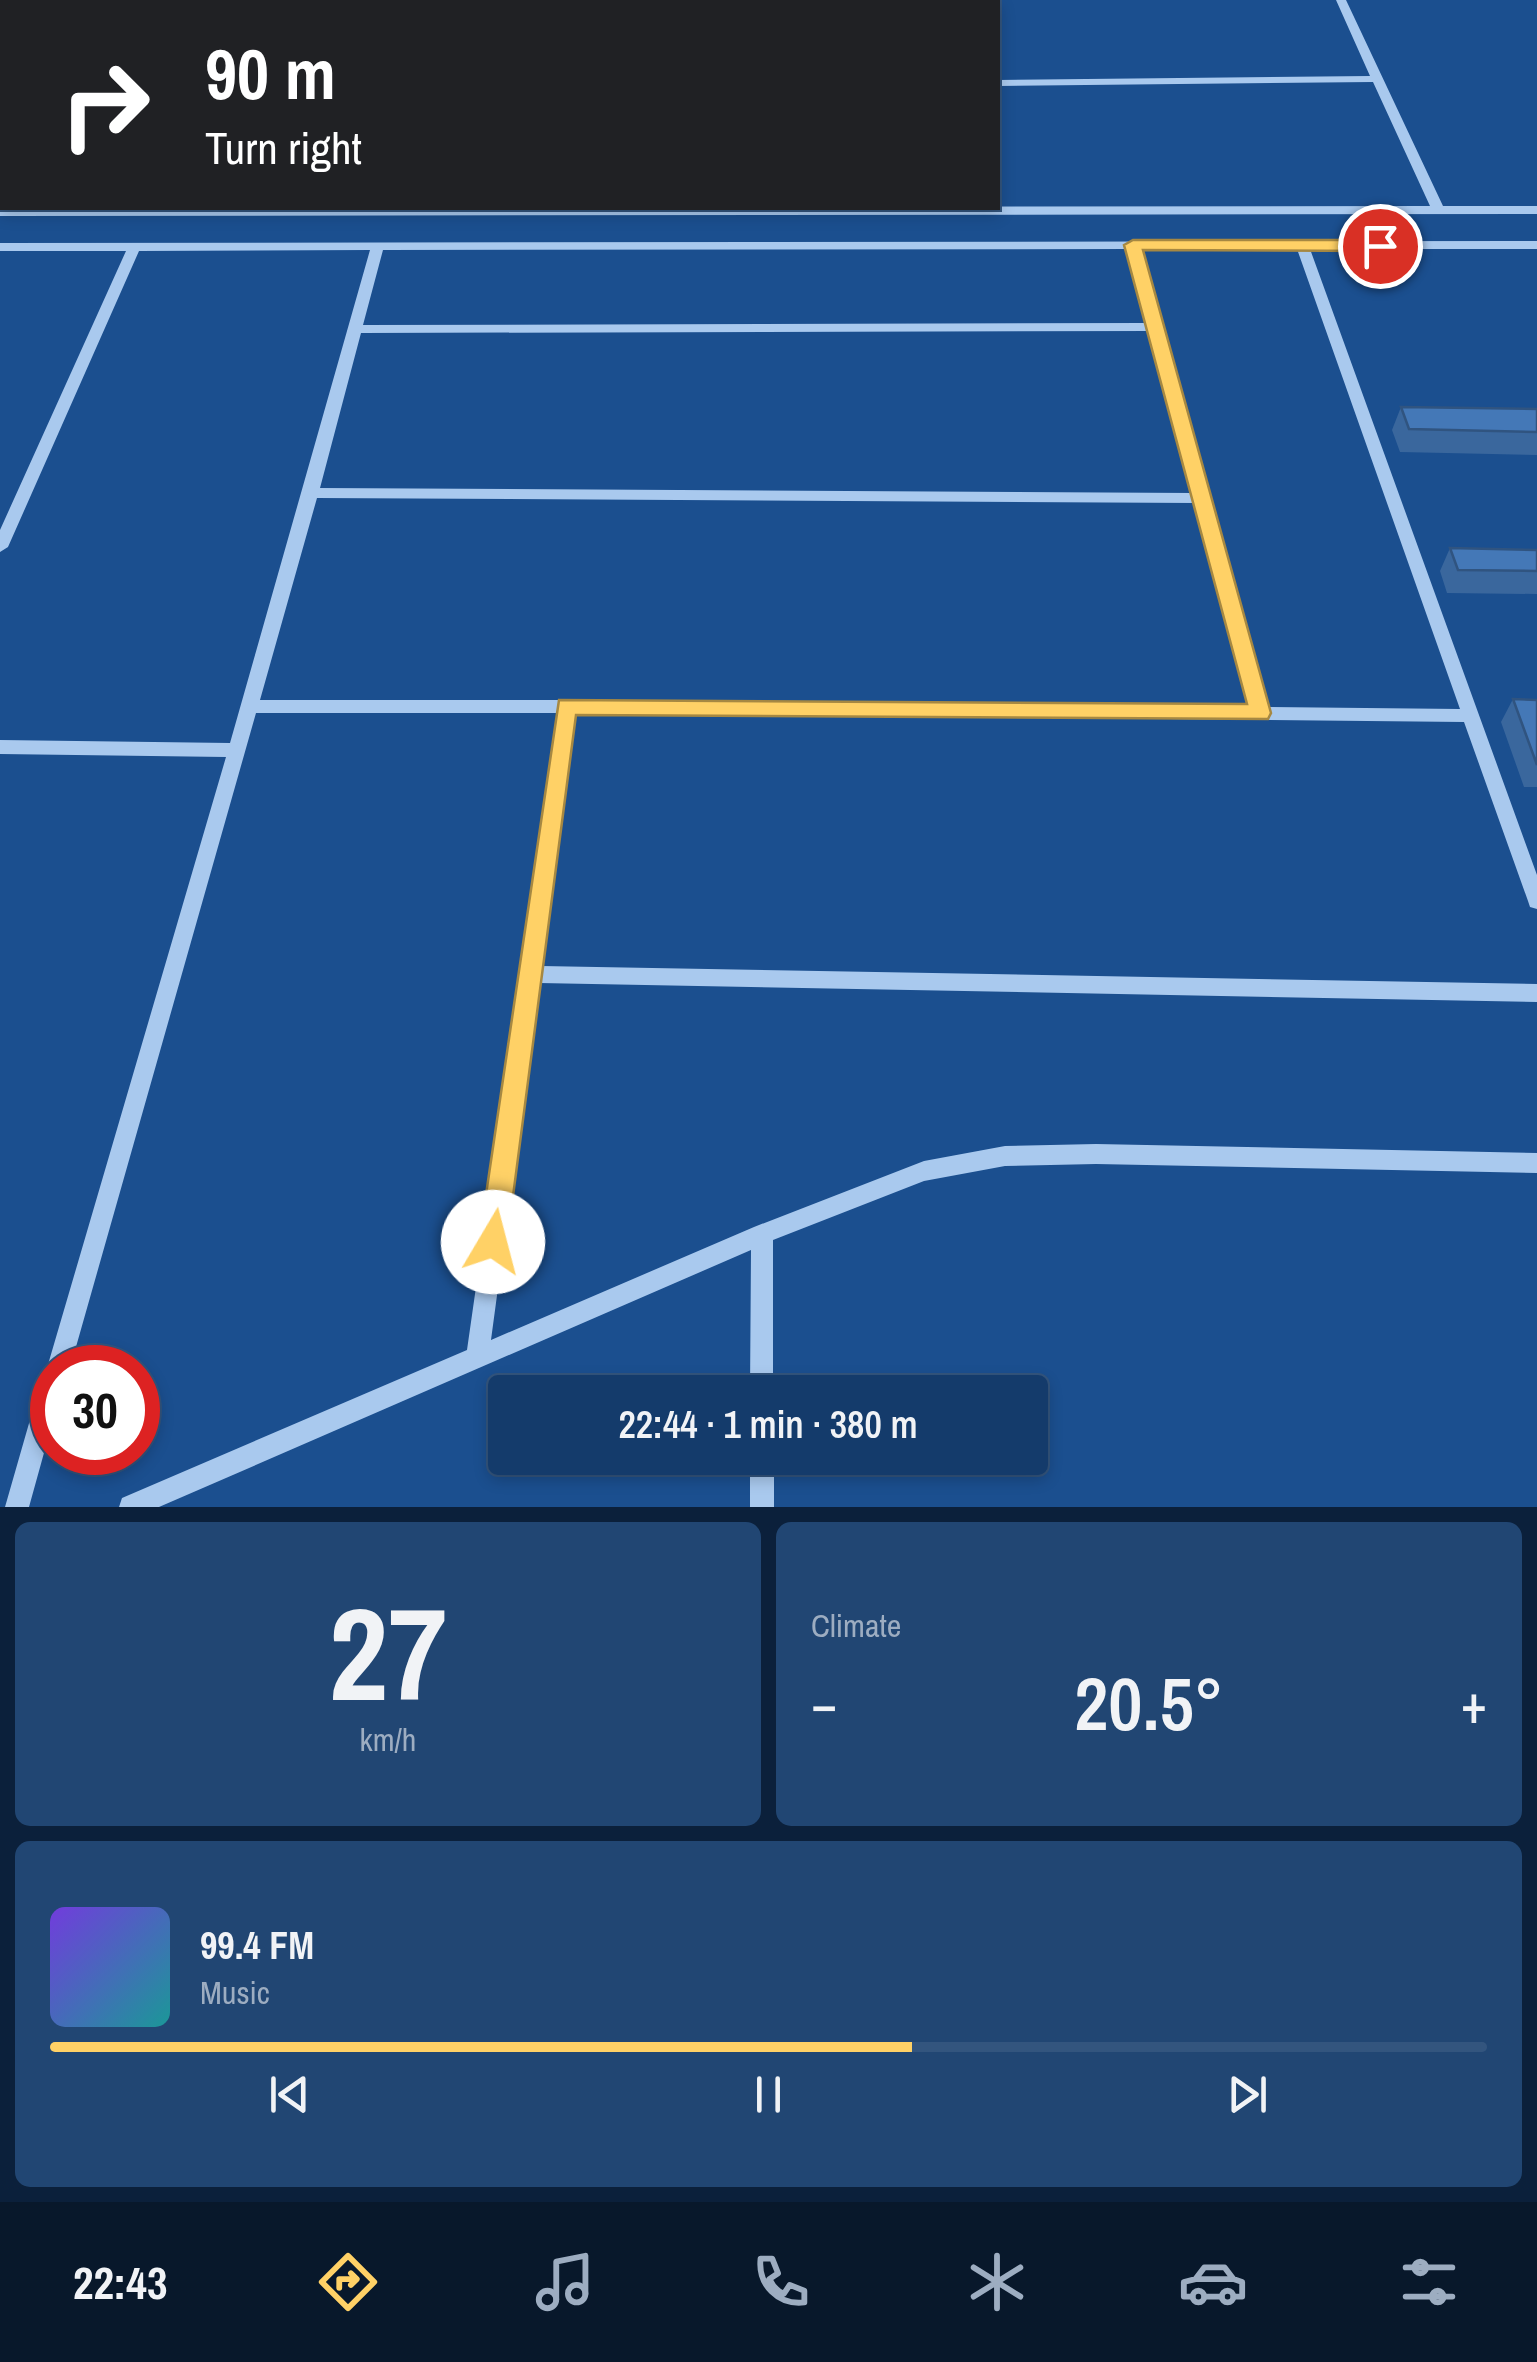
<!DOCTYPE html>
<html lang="en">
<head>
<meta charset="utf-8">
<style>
	:root { --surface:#143b6b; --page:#214673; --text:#f1f3f6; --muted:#9dadc1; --line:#33557e; --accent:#ffd166 }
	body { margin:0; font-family:"Archivo Narrow",sans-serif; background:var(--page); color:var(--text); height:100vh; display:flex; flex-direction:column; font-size:38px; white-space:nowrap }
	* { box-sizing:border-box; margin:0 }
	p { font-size:32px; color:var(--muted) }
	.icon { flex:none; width:55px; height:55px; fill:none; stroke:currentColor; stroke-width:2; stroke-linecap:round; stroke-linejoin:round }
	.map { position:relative; height:1507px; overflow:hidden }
	.panel { display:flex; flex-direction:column; gap:15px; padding:15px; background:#0b203b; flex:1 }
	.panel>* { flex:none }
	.hud { position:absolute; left:0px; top:0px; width:1000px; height:210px; box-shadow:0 5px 15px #0003,0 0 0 2px var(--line); background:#202124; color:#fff; overflow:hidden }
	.speed { position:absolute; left:30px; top:1345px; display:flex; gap:20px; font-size:50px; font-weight:700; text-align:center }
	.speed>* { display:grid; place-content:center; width:130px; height:130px; border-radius:50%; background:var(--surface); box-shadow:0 5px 15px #0003,0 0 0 2px var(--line); line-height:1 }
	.speed .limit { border:15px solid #d22; background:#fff; color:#111 }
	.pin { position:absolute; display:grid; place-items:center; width:85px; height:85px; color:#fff; margin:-42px; border:5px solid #fff; border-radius:50%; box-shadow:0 2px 10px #0007 }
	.me { position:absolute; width:110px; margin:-55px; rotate:8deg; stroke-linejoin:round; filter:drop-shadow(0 0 8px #0008) }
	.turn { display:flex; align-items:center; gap:35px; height:210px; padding:0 40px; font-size:45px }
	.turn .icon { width:130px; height:130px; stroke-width:2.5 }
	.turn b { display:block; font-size:70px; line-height:85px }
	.big { font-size:75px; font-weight:600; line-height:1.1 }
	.panel .tile { flex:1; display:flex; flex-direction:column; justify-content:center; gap:15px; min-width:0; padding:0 35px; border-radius:15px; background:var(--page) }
	.panel .dial { align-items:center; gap:0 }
	.dial b { font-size:130px; line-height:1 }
	.song { display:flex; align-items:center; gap:30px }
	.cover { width:120px; height:120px; border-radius:15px; background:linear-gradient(135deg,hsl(260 70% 55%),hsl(180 70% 35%)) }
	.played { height:10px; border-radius:5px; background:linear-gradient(90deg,var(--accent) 60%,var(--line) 60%) }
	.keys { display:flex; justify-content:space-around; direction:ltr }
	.heat { display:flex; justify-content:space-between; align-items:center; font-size:55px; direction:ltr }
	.panel .tiles { flex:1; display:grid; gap:15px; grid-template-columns:1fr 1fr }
	.tile:last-child { grid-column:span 2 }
	.trip { position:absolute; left:488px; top:1375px; width:560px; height:100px; border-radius:10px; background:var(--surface); box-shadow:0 5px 15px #0003,0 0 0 2px var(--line); font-weight:600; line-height:100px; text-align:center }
	.tabs { display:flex; height:160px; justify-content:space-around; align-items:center; background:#08182b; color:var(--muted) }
	.tabs .icon { width:70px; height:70px }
	.tabs .active { color:var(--accent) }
	.tabs b { font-size:45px; color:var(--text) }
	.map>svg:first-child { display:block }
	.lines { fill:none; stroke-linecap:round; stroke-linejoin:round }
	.minor { fill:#a9c9ee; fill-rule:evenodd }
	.wall { fill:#3a679d }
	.building { fill:#4478b7; stroke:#305480; stroke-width:2.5 }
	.route { fill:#ffd166; stroke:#a68842; stroke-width:2.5 }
</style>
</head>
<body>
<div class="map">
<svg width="1537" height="1507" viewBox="0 0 1537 1507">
	<rect width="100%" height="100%" fill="#1b4f8f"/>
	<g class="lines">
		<path class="minor" d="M 684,0 L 694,0 L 694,2 L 684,2 Z
			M 1336,0 L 1346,0 L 1443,206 L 1537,206 L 1537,214 L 0,216 L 0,208 L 1430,206 L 1373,82 L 998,86 L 998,80 L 1370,76 Z
			M 0,36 L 2,36 L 2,46 L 0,46 Z
			M 0,84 L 2,84 L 2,90 L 0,90 Z
			M 1537,241 L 1537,249 L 1310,249 L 1537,875 L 1537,909 L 1530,907 L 1528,901 L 1464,722 L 575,713 L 541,966 L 1537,984 L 1537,1002 L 539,983 L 491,1340 L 754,1227 L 924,1161 L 1005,1146 L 1096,1144 L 1537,1153 L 1537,1173 L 1096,1164 L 1005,1166 L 924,1181 L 773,1240 L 773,1392 L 750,1392 L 751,1250 L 159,1507 L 119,1507 L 122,1498 L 467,1350 L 558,713 L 256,713 L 70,1368 L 52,1368 L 52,1424 L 29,1507 L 5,1507 L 40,1385 L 44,1377 L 49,1375 L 47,1368 L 226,757 L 0,754 L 0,740 L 230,743 L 370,250 L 139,251 L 8,547 L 0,552 L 0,530 L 126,251 L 0,251 L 0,243 ZM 1128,249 L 1147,323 L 363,325 L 383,250 ZM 1141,249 L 1297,249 L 1460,709 L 1267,707 ZM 1150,331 L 1193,493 L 320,488 L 361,333 ZM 317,498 L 1195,503 L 1250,707 L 567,700 L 260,700 Z
			M 750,1458 L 774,1458 L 774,1507 L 750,1507 Z"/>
	</g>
	<path class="wall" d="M 1401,407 L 1537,409 L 1537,455 L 1400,452 L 1392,430 Z
		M 1450,548 L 1537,550 L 1537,594 L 1447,593 L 1440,571 Z
		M 1513,699 L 1537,700 L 1537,787 L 1524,787 L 1501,722 Z"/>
	<path class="building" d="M 76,0 L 112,0 L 110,2 L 75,2 Z
		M 117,0 L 151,0 L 150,2 L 116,2 Z
		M 158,0 L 193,0 L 192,2 L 157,2 Z
		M 197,0 L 233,0 L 232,2 L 196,2 Z
		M 238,0 L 274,0 L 273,2 L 237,2 Z
		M 278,0 L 314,0 L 313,2 L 277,2 Z
		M 317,0 L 428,0 L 427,2 L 316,2 Z
		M 433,0 L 469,0 L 468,2 L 432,2 Z
		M 472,0 L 508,0 L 507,2 L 472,2 Z
		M 511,0 L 546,0 L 546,2 L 510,2 Z
		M 549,0 L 585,0 L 585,2 L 549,2 Z
		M 589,0 L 625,0 L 625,2 L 589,2 Z
		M 1401,407 L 1537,409 L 1537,432 L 1409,429 Z
		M 1450,548 L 1537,550 L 1537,571 L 1458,570 Z
		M 1513,699 L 1537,700 L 1537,765 Z"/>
	<path class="route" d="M 1133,240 L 1380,240 L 1388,246 L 1380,251 L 1143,250 L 1271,713 L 1268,719 L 576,715 L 507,1242 L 503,1251 L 493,1255 L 483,1251 L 479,1242 L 559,700 L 1247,704 L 1124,245 Z"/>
</svg>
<div class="speed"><div class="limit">30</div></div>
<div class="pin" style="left:1380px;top:246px;background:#d93025"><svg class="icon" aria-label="arrive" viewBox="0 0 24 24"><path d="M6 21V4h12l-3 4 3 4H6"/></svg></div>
<svg class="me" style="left:493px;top:1242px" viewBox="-20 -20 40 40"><circle r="19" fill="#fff"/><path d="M0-13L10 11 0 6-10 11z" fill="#ffd166"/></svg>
<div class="trip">22:44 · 1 min · 380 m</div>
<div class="hud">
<div class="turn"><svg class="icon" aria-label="right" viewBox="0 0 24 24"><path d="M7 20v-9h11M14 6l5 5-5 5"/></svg><div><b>90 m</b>Turn right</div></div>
</div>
</div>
<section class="panel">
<div class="tiles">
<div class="tile dial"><b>27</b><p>km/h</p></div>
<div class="tile"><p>Climate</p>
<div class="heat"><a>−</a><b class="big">20.5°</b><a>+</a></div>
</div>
<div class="tile">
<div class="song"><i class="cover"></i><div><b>99.4 FM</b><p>Music</p></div></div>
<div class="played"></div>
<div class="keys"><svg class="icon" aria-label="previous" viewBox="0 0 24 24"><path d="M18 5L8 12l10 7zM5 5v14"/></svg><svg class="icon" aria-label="pause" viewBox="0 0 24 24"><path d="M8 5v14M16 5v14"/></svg><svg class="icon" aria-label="next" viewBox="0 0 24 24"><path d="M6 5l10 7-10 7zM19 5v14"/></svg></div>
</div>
</div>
</section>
<nav class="tabs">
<b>22:43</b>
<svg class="icon active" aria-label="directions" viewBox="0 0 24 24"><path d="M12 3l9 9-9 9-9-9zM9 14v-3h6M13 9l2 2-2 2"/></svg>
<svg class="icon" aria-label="music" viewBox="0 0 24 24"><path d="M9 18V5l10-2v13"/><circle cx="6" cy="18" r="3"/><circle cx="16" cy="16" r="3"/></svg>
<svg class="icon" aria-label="phone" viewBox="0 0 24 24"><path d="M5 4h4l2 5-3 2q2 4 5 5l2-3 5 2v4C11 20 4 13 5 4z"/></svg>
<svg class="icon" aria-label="climate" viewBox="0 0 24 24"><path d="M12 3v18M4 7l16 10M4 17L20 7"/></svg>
<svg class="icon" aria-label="car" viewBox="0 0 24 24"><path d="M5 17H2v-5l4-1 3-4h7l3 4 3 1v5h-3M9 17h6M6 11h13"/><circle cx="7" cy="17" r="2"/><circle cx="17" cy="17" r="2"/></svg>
<svg class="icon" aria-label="filters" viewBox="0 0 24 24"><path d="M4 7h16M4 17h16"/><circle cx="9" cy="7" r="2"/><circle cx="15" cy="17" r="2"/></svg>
</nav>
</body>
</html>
